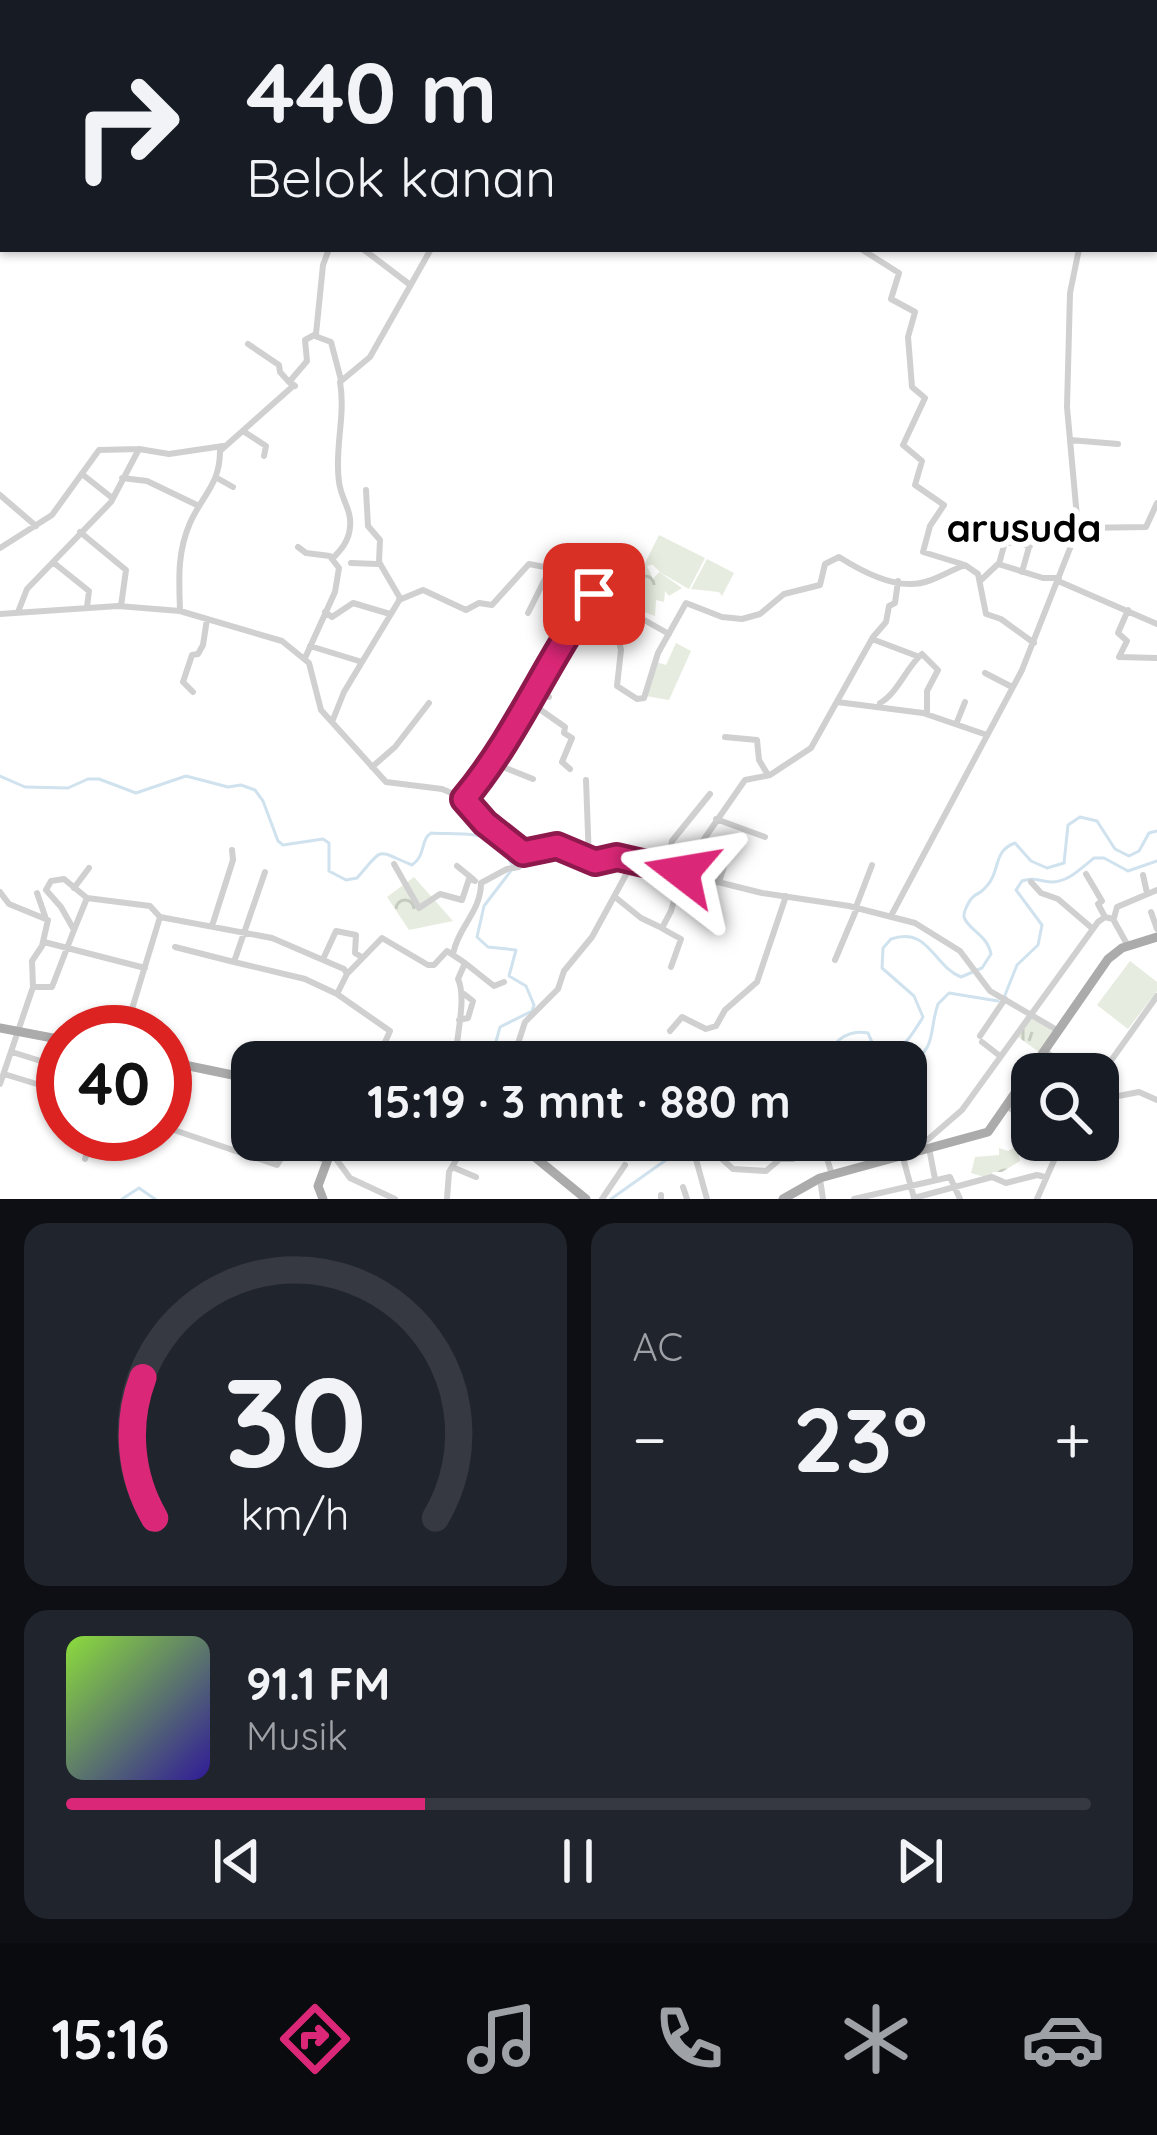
<!DOCTYPE html>
<html lang="id">
<head>
<meta charset="utf-8">
<style>
	:root { --surface:#171b24; --page:#20242c; --text:#f1f3f6; --muted:#9ea1a6; --line:#363941; --accent:#db2777 }
	body { margin:0; font-family:Quicksand,sans-serif; background:var(--page); color:var(--text); height:100vh; display:flex; flex-direction:column; font-size:45px; white-space:nowrap }
	* { box-sizing:border-box; margin:0 }
	p { font-size:39px; color:var(--muted) }
	.icon { flex:none; width:66px; height:66px; fill:none; stroke:currentColor; stroke-width:2; stroke-linecap:round; stroke-linejoin:round }
	.map { position:relative; height:1199px; overflow:hidden }
	.panel { display:flex; flex-direction:column; gap:24px; padding:24px; background:#0d0f14; flex:1 }
	.panel>* { flex:none }
	.guide { position:absolute; left:0px; top:0px; width:1158px; height:252px; box-shadow:0 3px 9px #0004; background:#171b24; color:var(--text); overflow:hidden }
	.buttons { position:absolute; left:1011px; top:1053px; display:grid; gap:24px }
	.buttons a { display:grid; place-items:center; width:108px; height:108px; border-radius:24px; background:var(--surface); box-shadow:0 3px 9px #0004; font-size:60px }
	.speed { position:absolute; left:36px; top:1005px; display:flex; gap:24px; font-size:60px; font-weight:700; text-align:center }
	.speed>* { display:grid; place-content:center; width:156px; height:156px; border-radius:50%; background:var(--surface); box-shadow:0 3px 9px #0004; line-height:1 }
	.speed .limit { border:18px solid #d22; background:#fff; color:#111 }
	.pin { position:absolute; display:grid; place-items:center; width:102px; height:102px; color:#fff; margin:-51px; border-radius:24px; box-shadow:0 6px 18px #0006 }
	.me { position:absolute; width:132px; margin:-66px; rotate:284deg; stroke-linejoin:round; filter:drop-shadow(0 0 9px #0008) }
	.turn { display:flex; align-items:center; gap:42px; height:252px; padding:0 48px; font-size:54px }
	.turn .icon { width:156px; height:156px; stroke-width:2.5 }
	.turn b { display:block; font-size:84px; line-height:102px }
	.big { font-size:90px; font-weight:700; line-height:1.1 }
	.panel .tile { flex:1; display:flex; flex-direction:column; justify-content:center; gap:18px; min-width:0; padding:0 42px; border-radius:24px; background:var(--page) }
	.panel .dial { align-items:center; gap:0 }
	.dial svg { height:312px; overflow:visible; fill:none; stroke:var(--line); stroke-width:7; stroke-linecap:round; text-anchor:middle }
	.dial text { fill:var(--text); stroke:none }
	.song { display:flex; align-items:center; gap:36px }
	.cover { width:144px; height:144px; border-radius:18px; background:linear-gradient(135deg,hsl(90 70% 55%),hsl(250 70% 35%)) }
	.played { height:12px; border-radius:6px; background:linear-gradient(90deg,var(--accent) 35%,var(--line) 35%) }
	.keys { display:flex; justify-content:space-around; direction:ltr }
	.heat { display:flex; justify-content:space-between; align-items:center; font-size:66px; direction:ltr }
	.panel .tiles { flex:1; display:grid; gap:24px; grid-template-columns:1fr 1fr }
	.tile:last-child { grid-column:span 2 }
	.trip { position:absolute; left:231px; top:1041px; width:696px; height:120px; border-radius:24px; background:var(--surface); box-shadow:0 3px 9px #0004; font-weight:700; line-height:120px; text-align:center }
	.tab-bar { display:flex; height:192px; justify-content:space-around; align-items:center; background:#090b0e; color:var(--muted) }
	.tab-bar .icon { width:84px; height:84px }
	.tab-bar .current { color:var(--accent) }
	.tab-bar b { font-size:54px; color:var(--text) }
	.map>svg:first-child { display:block }
	.green { fill:#e6ecdf }
	.forest { fill:url(#forest-crowns) }
	.park { fill:url(#park-tufts) }
	.lines { fill:none; stroke-linecap:round; stroke-linejoin:round }
	.stream { stroke:#cfe2ee; stroke-width:3 }
	.minor { stroke:#d0d0d0; stroke-width:6 }
	.major { stroke:#ababab; stroke-width:9 }
	.route-casing { stroke:#8e194d; stroke-width:30 }
	.route { stroke:#db2777; stroke-width:21 }
	.labels { text-anchor:middle; stroke-width:12; stroke-linejoin:round; paint-order:stroke }
	.quarter-label { font-size:39px; font-weight:bold; fill:#000; stroke:#fff }
</style>
</head>
<body>
<div class="map">
<svg width="1157" height="1199" viewBox="0 0 1157 1199">
	<defs>
		<pattern id="forest-crowns" width="20" height="18" patternUnits="userSpaceOnUse" patternTransform="scale(3)"><rect width="20" height="18" fill="#e6ecdf"/><path d="M2 6a3 3 0 1 1 6 0M12 15a3 3 0 1 1 6 0" fill="none" stroke="#c6cbc0"/></pattern>
		<pattern id="park-tufts" width="24" height="20" patternUnits="userSpaceOnUse" patternTransform="scale(3)"><rect width="24" height="20" fill="#e6ecdf"/><path d="M3 7l-1-3M5 7V3M7 7l1-3M15 17l-1-3M17 17v-4M19 17l1-3" fill="none" stroke="#c6cbc0"/></pattern>
	</defs>
	<rect width="100%" height="100%" fill="#fff"/>
	<path class="green" d="M 659,535 L 705,558 L 689,589 L 661,573 L 647,559 Z
		M 707,559 L 734,573 L 722,596 L 719,592 L 691,589 Z
		M 676,643 L 691,651 L 669,700 L 646,696 L 656,662 L 666,665 Z
		M 1130,961 L 1157,982 L 1157,991 L 1128,1029 L 1097,1005 Z"/>
	<path class="forest" d="M 647,559 L 654,564 L 647,566 L 653,579 L 659,572 L 682,588 L 669,596 L 665,591 L 664,602 L 656,600 L 655,616 L 644,612 L 643,604 L 637,601 L 632,606 L 625,601 L 633,593 Z
		M 414,877 L 453,921 L 409,930 L 387,897 Z
		M 1017,1146 L 1020,1161 L 1002,1172 L 993,1172 L 988,1178 L 971,1173 L 975,1157 L 999,1155 L 999,1148 L 1008,1151 Z"/>
	<path class="park" d="M 1032,1016 L 1053,1030 L 1039,1052 L 1018,1037 Z"/>
	<g class="lines">
		<path class="stream" d="M 0,776 L 25,787 L 68,788 L 88,779 L 99,779 L 136,793 L 186,776 L 228,787 L 241,785 L 255,790 L 263,801 L 278,841 L 283,845 L 323,839 L 329,843 L 329,871 L 346,880 L 357,878 C 385,846 375,850 412,865 C 426,856 420,840 431,833 C 467,835 498,828 513,868 L 484,906 L 477,937 L 488,947 L 516,950 L 509,976 L 526,986 L 534,1005 L 532,1011 L 500,1027 L 494,1049 L 502,1062
			M 1005,995 L 1017,965 L 1038,945 L 1042,925 L 1016,890 L 1022,881 C 1034,877 1039,881 1051,882 C 1069,882 1081,868 1094,858 L 1104,858 L 1128,871 L 1157,861
			M 587,1062 C 604,1053 629,1052 646,1062
			M 678,1062 L 690,1055 L 717,1062
			M 760,1062 L 773,1053 L 788,1062
			M 824,1062 C 832,1043 845,1029 868,1033 L 875,1049 L 883,1054 C 904,1051 913,1033 923,1017 L 914,996 L 882,968 L 883,948 L 891,939 C 929,926 933,966 961,977 L 982,968 L 991,954 C 987,934 968,930 964,917 C 963,913 968,903 971,899 C 978,891 978,896 985,888 C 1001,873 992,851 1015,843 L 1031,861 L 1047,868 L 1064,863 L 1068,825 L 1080,817 L 1097,821 L 1115,849 L 1129,856 L 1139,851 L 1149,833 L 1157,831
			M 906,1067 C 939,1047 928,1032 938,1004 L 949,993 L 998,1001
			M 849,1152 L 876,1149 L 885,1140
			M 122,1199 L 139,1188 L 155,1199
			M 611,1199 L 687,1145"/>
		<path class="minor" d="M 715,3 L 716,0
			M 1155,21 L 1157,14
			M 363,249 L 409,284
			M 861,249 L 899,273 L 891,299 L 915,312 L 908,337 L 912,387 L 925,398 L 903,445 L 922,461 L 915,485 L 944,505 L 930,526 L 923,552 L 962,564
			M 315,336 L 331,342 L 341,380
			M 248,344 L 279,365 L 280,372 L 289,382
			M 290,381 L 307,361 L 305,340 L 316,334 L 323,265 L 329,249
			M 243,431 L 266,446 L 264,456
			M 1070,440 L 1118,444
			M 82,474 L 111,497
			M 122,478 L 147,481 L 199,506
			M 217,478 L 233,487
			M 366,490 L 368,526 L 380,540 L 379,562 L 400,598
			M 0,495 L 36,526
			M 1078,528 L 1146,527 L 1157,503
			M 80,532 L 126,570 L 121,606
			M 298,547 L 306,553 L 330,556 L 332,559
			M 0,548 L 52,515 L 99,450 L 139,449 L 169,454 L 223,446
			M 54,563 L 89,591 L 87,607
			M 351,563 L 377,564
			M 999,564 L 1005,542 L 1030,546
			M 1022,572 L 1035,526
			M 980,581 L 998,564 L 1043,578 L 1059,578
			M 1058,581 L 1157,624
			M 399,600 L 423,590 L 466,610 L 479,603 L 492,605 L 529,564 L 555,569 L 594,594 L 613,615 L 621,650 L 617,686 L 637,699 L 644,698 L 658,653 L 686,603 L 722,617 L 742,619 L 760,614 L 784,594 L 820,585 L 825,564 L 839,557 C 858,569 887,585 911,584 C 931,584 948,571 965,565 L 978,574 L 986,614 L 1001,619 L 1034,643
			M 1128,610 L 1118,633 L 1127,641 L 1119,657 L 1157,658
			M 180,611 C 179,579 177,553 190,523 C 203,494 220,484 220,451 L 292,387 L 291,383 L 295,386
			M 18,612 L 27,589 L 111,502 L 139,449
			M 325,612 L 332,617 L 353,603 L 390,614
			M 528,613 L 551,567
			M 0,614 L 118,606 L 180,611 L 282,641 L 309,663 L 321,710 L 386,782 L 442,789 L 461,797 L 485,823 L 523,852 L 550,846 L 595,862 L 617,857 L 762,893 L 849,906 L 915,923 L 960,951 L 990,991 L 1057,1030
			M 617,623 L 630,612 L 669,634
			M 872,639 L 917,656
			M 310,646 L 362,662
			M 305,658 L 335,592 L 339,568 L 332,559 C 341,550 349,541 350,527 C 352,510 341,499 339,482 C 334,449 346,416 340,382 L 370,357 L 431,249
			M 985,673 L 1012,687
			M 534,690 L 549,697
			M 193,692 L 183,682 L 192,655 L 198,654 L 203,645 L 207,619
			M 528,701 L 565,727 L 564,733 L 572,738 L 562,762 L 570,769
			M 837,702 L 923,713 L 987,735
			M 880,703 C 898,693 907,666 922,654 L 938,670 L 927,691 L 927,714
			M 332,722 L 344,692 L 400,599
			M 957,722 L 965,702
			M 725,737 L 757,740 L 759,760 L 768,775
			M 493,763 L 533,779
			M 372,767 L 395,747 L 429,703
			M 586,780 L 589,860
			M 464,799 L 491,767 L 552,659 L 621,557
			M 716,819 L 765,837
			M 394,864 L 419,908 L 440,894 L 462,900 L 469,879 L 475,881
			M 457,866 L 473,879
			M 668,869 L 672,841 L 710,794
			M 265,872 L 234,962 L 305,979 L 337,994
			M 688,874 L 702,842 L 745,780 L 770,775 L 811,748 L 873,637 L 886,622 L 889,606 L 895,603 L 898,581
			M 1086,874 L 1102,901 L 1098,904 L 1105,917
			M 1143,875 L 1147,893
			M 719,882 L 728,854
			M 1031,882 L 1041,893 L 1058,899 L 1093,929
			M 481,883 L 507,869 L 519,867 L 525,855
			M 74,888 L 89,868
			M 0,892 L 9,904 L 48,920 L 42,946 L 32,961 L 33,987 L 0,1084
			M 37,893 L 45,916
			M 615,897 L 641,918 L 662,928 L 671,911 L 682,873
			M 856,907 L 872,865
			M 1151,912 L 1157,929
			M 892,914 L 1022,670 L 1078,528 L 1067,407 L 1070,293 L 1079,249
			M 1114,918 L 1117,907 L 1157,890
			M 212,926 L 233,860 L 232,850
			M 663,929 L 681,939 L 671,967
			M 74,930 L 87,898
			M 44,942 L 145,968
			M 175,947 L 234,962
			M 453,954 C 458,927 481,912 481,883
			M 324,957 L 336,931 L 356,935 L 355,953 L 360,956
			M 835,960 L 857,908
			M 465,963 L 494,986 L 504,982
			M 347,974 L 382,938 L 428,965 L 434,965 L 447,951 L 465,963 L 458,979 C 467,998 456,1038 455,1062
			M 33,987 L 52,987 L 74,930 L 61,907 L 46,890 L 51,881 L 64,879 L 87,898 L 150,906 L 160,917
			M 459,1020 L 468,1018 L 473,1001 L 464,994
			M 670,1031 L 682,1017 L 706,1029 L 716,1026 L 725,1010 L 757,982 L 786,896
			M 125,1032 L 160,917 L 272,938 L 344,969 L 347,974 L 337,994 L 390,1031 L 377,1060
			M 980,1036 L 1005,999
			M 982,1042 L 1000,1056
			M 1044,1050 L 1074,1074
			M 12,1052 L 63,1068
			M 512,1062 L 525,1022 L 558,989 L 564,971 L 592,937 L 634,860
			M 47,1063 L 55,1038
			M 4,1074 L 63,1092
			M 1098,1079 L 1157,996
			M 1098,1093 L 1113,1097 L 1139,1092 L 1157,1100
			M 1006,1106 L 1032,1122
			M 165,1127 L 277,1165 L 288,1147 L 327,1161
			M 684,1140 L 722,1159 L 733,1169 L 766,1171 L 780,1159 L 793,1159 L 810,1140
			M 827,1140 L 847,1151 L 851,1143 L 867,1140
			M 692,1145 L 707,1199
			M 823,1145 L 832,1175
			M 392,1147 L 396,1140
			M 929,1148 L 935,1179
			M 917,1149 L 962,1110 L 1098,922 L 1105,917 L 1113,919 L 1128,946
			M 708,1151 L 717,1140
			M 331,1152 L 350,1178 L 395,1199
			M 902,1154 L 914,1198 L 992,1177 L 1006,1183 L 1037,1175 L 1045,1177
			M 85,1159 L 93,1134
			M 452,1167 L 476,1177
			M 820,1179 L 823,1199
			M 683,1187 L 687,1199
			M 447,1199 L 449,1172 L 468,1140
			M 602,1199 L 625,1165
			M 661,1199 L 661,1195
			M 854,1199 L 950,1177 L 960,1199
			M 1037,1199 L 1063,1140"/>
		<path class="major" d="M 0,1028 L 63,1040
			M 165,1061 L 252,1079
			M 374,1062 L 385,1062
			M 514,1140 L 586,1199
			M 323,1199 L 318,1186 L 335,1140
			M 783,1199 L 820,1178 L 988,1132 L 1108,959 L 1122,948 L 1157,937"/>
	</g>
	<g class="lines">
		<g class="route-casing">
			<path id="route" d="M 594,594 C 547,660 516,737 464,799 L 485,823 L 523,853 L 557,846 L 595,862 L 617,857 L 682,872"/>
		</g>
		<use href="#route" class="route"/>
	</g>
	<g class="labels">
		<g class="quarter-label">
			<text x="1024" y="542">arusuda</text>
		</g>
	</g>
</svg>
<div class="buttons">
<a><svg class="icon" aria-label="search" viewBox="0 0 24 24"><circle cx="10" cy="10" r="6"/><path d="M15 15l6 6"/></svg></a>
</div>
<div class="speed"><div class="limit">40</div></div>
<div class="pin" style="left:594px;top:594px;background:#d93025"><svg class="icon" aria-label="arrive" viewBox="0 0 24 24"><path d="M6 21V4h12l-3 4 3 4H6"/></svg></div>
<svg class="me" style="left:682px;top:872px" viewBox="-20 -20 40 40"><path d="M0-17L14 15 0 8-14 15z" fill="#db2777" stroke="#fff" stroke-width="4"/></svg>
<div class="trip">15:19 · 3 mnt · 880 m</div>
<div class="guide">
<div class="turn"><svg class="icon" aria-label="right" viewBox="0 0 24 24"><path d="M7 20v-9h11M14 6l5 5-5 5"/></svg><div><b>440 m</b>Belok kanan</div></div>
</div>
</div>
<section class="panel">
<div class="tiles">
<div class="tile dial"><svg viewBox="0 0 100 80">
<path d="M14 69A42 42 0 1 1 86 69"/>
<path d="M14 69A42 42 0 0 1 11 33" stroke="#db2777"/>
<text x="50" y="56" font-size="32" font-weight="700">30</text>
<text x="50" y="72" font-size="11">km/h</text>
</svg></div>
<div class="tile"><p>AC</p>
<div class="heat"><a>−</a><b class="big">23°</b><a>+</a></div>
</div>
<div class="tile">
<div class="song"><i class="cover"></i><div><b>91.1 FM</b><p>Musik</p></div></div>
<div class="played"></div>
<div class="keys"><svg class="icon" aria-label="previous" viewBox="0 0 24 24"><path d="M18 5L8 12l10 7zM5 5v14"/></svg><svg class="icon" aria-label="pause" viewBox="0 0 24 24"><path d="M8 5v14M16 5v14"/></svg><svg class="icon" aria-label="next" viewBox="0 0 24 24"><path d="M6 5l10 7-10 7zM19 5v14"/></svg></div>
</div>
</div>
</section>
<nav class="tab-bar">
<b>15:16</b>
<svg class="icon current" aria-label="directions" viewBox="0 0 24 24"><path d="M12 3l9 9-9 9-9-9zM9 14v-3h6M13 9l2 2-2 2"/></svg>
<svg class="icon" aria-label="music" viewBox="0 0 24 24"><path d="M9 18V5l10-2v13"/><circle cx="6" cy="18" r="3"/><circle cx="16" cy="16" r="3"/></svg>
<svg class="icon" aria-label="phone" viewBox="0 0 24 24"><path d="M5 4h4l2 5-3 2q2 4 5 5l2-3 5 2v4C11 20 4 13 5 4z"/></svg>
<svg class="icon" aria-label="climate" viewBox="0 0 24 24"><path d="M12 3v18M4 7l16 10M4 17L20 7"/></svg>
<svg class="icon" aria-label="car" viewBox="0 0 24 24"><path d="M5 17H2v-5l4-1 3-4h7l3 4 3 1v5h-3M9 17h6M6 11h13"/><circle cx="7" cy="17" r="2"/><circle cx="17" cy="17" r="2"/></svg>
</nav>
</body>
</html>
